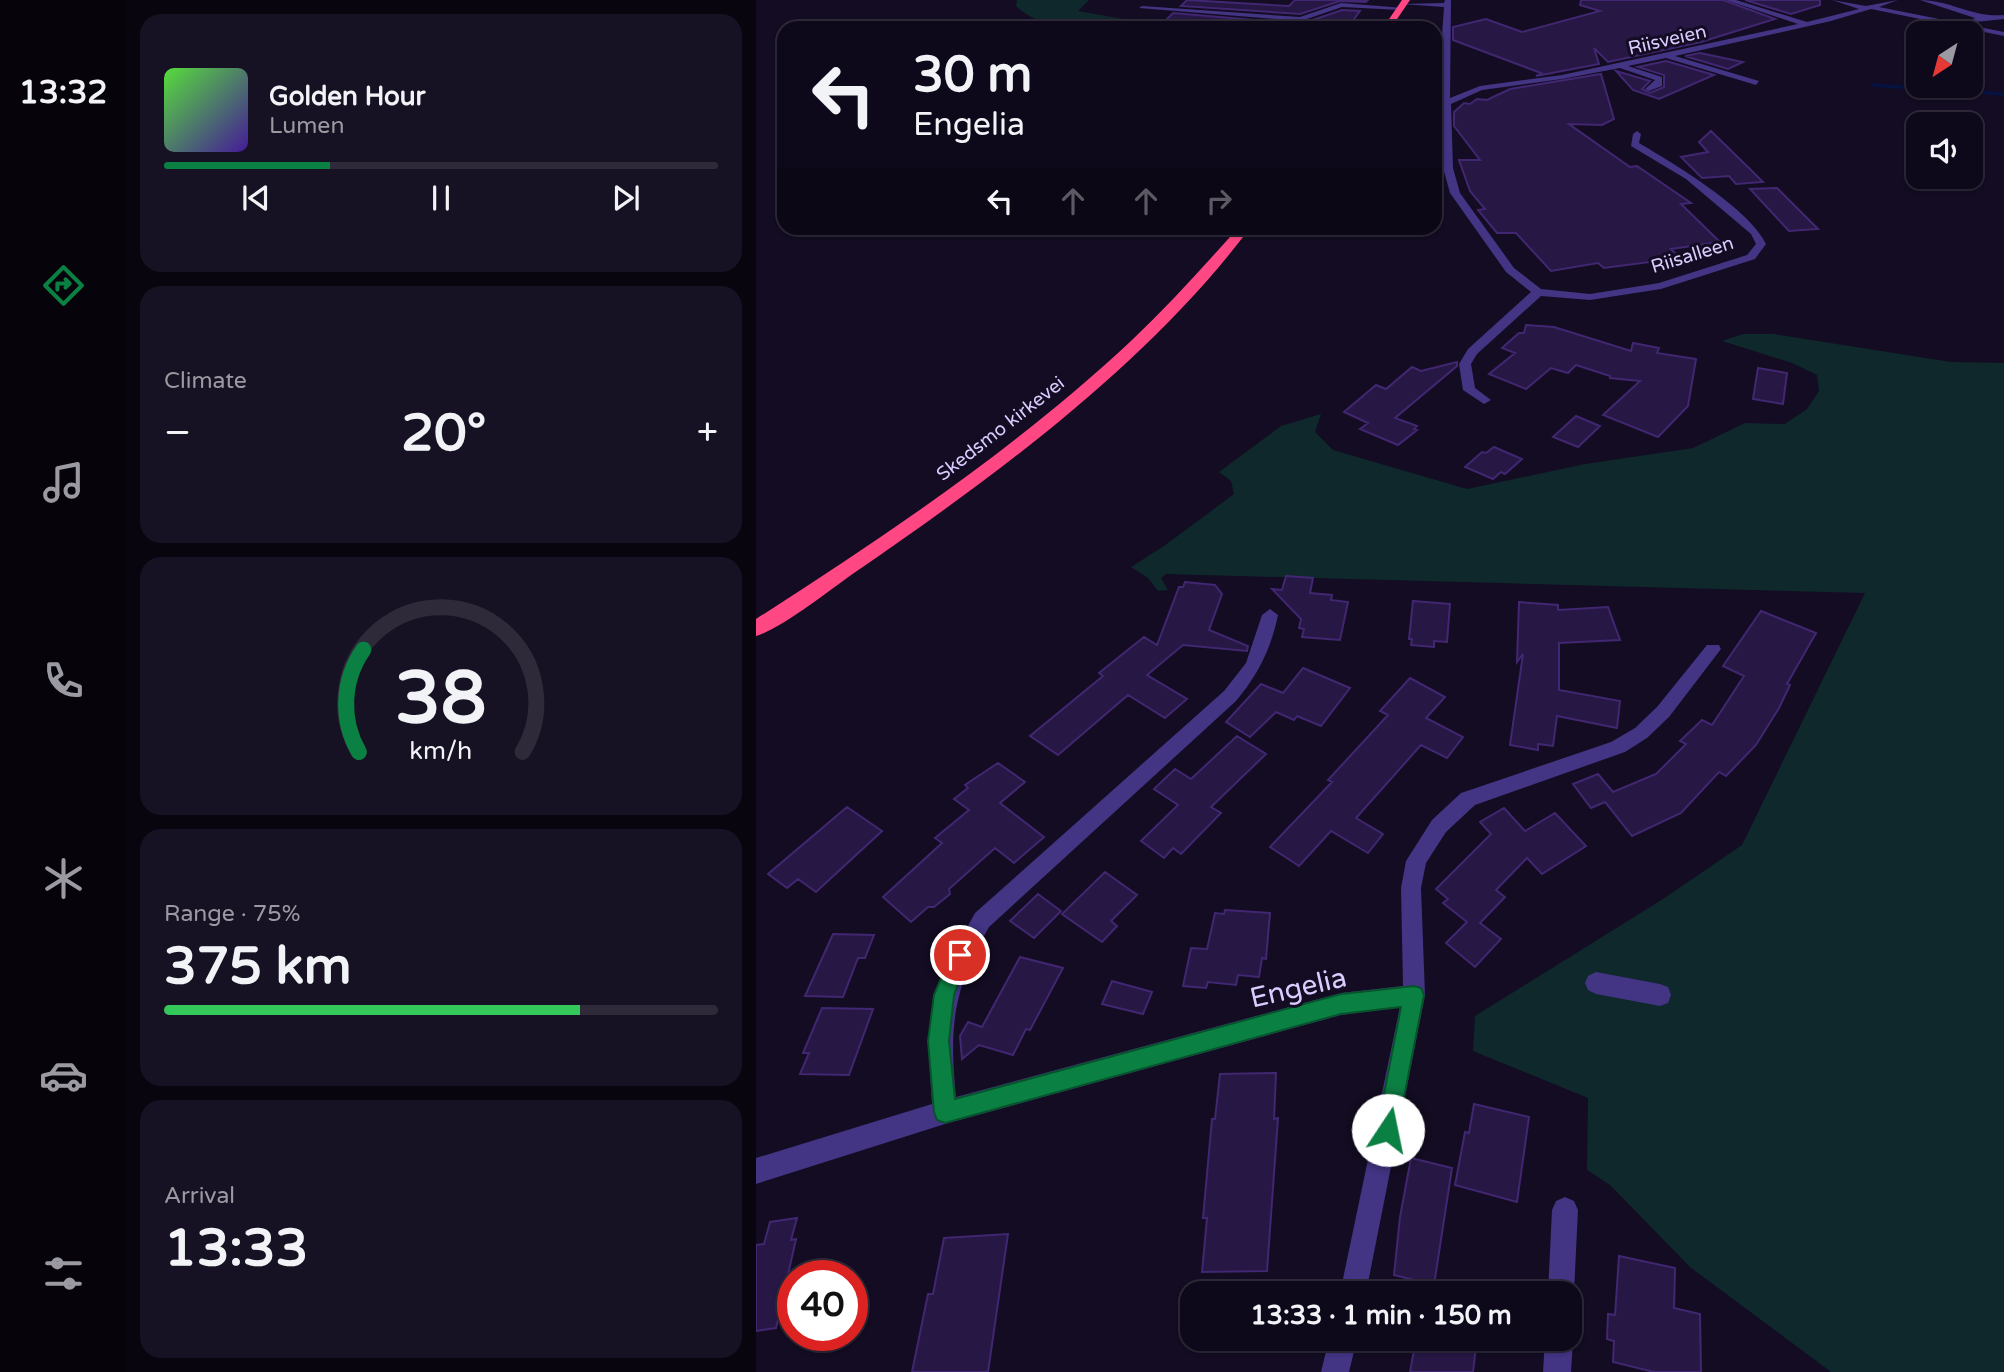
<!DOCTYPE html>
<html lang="en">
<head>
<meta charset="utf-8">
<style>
	:root { --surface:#0e091a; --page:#171223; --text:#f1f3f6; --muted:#9b9aa2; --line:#2e2a39; --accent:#0b8043 }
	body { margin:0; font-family:"Varela Round",sans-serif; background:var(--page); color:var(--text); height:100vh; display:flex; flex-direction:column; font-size:26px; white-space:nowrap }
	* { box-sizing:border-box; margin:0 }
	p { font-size:23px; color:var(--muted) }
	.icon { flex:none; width:38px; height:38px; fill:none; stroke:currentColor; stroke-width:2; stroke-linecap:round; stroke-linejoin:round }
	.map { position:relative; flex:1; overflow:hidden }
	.side { display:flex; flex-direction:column; gap:14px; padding:14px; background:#08050e; width:630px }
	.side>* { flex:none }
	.top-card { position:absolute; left:21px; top:21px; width:665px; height:214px; border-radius:21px; box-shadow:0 2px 5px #0004,0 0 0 2px var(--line); background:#0e091a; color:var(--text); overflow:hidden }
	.needle { width:46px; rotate:216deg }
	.buttons { position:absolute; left:1150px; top:21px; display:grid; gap:14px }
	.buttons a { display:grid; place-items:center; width:77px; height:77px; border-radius:14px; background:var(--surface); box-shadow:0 2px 5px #0004,0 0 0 2px var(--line); font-size:35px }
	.speed { position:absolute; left:21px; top:1260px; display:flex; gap:14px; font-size:35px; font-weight:700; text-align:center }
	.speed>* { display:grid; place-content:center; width:91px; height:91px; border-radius:50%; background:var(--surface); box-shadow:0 2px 5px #0004,0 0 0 2px var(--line); line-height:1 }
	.speed .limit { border:10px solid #d22; background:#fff; color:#111 }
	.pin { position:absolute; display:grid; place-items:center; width:60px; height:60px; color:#fff; margin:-30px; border:4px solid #fff; border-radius:50%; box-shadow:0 2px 7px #0007 }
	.me { position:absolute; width:77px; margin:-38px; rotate:11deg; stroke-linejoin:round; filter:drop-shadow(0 0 5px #0008) }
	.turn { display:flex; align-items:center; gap:24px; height:147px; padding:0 21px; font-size:32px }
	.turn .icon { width:91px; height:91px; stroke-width:2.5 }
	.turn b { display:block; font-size:49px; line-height:60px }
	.lanes { display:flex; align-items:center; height:66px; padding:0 21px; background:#0003; justify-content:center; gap:35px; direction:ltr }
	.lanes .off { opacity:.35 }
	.big { font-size:52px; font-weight:700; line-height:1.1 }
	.side .tile { flex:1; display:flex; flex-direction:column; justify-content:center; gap:10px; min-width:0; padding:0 24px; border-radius:21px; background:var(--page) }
	.side .dial { align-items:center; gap:0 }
	.dial svg { height:182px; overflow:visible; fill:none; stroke:var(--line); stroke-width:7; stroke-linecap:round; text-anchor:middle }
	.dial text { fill:var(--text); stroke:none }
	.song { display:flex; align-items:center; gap:21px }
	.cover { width:84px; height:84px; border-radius:10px; background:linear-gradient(135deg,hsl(110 70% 55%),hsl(260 70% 35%)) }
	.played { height:7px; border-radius:4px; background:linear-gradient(90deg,var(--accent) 30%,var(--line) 30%) }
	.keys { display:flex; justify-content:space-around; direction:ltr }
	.heat { display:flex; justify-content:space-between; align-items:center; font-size:38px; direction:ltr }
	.charge { height:10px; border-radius:5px; background:linear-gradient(90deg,#34c759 75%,var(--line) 0) }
	.trip { position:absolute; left:424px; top:1281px; width:402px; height:70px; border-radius:21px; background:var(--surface); box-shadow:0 2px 5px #0004,0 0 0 2px var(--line); font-weight:700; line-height:70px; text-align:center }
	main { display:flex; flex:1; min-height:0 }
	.tab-bar { display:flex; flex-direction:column; width:126px; justify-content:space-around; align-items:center; background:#06040a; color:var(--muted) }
	.tab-bar .icon { width:49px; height:49px }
	.tab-bar .selected { color:var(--accent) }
	.tab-bar b { font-size:32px; color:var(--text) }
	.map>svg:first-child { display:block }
	.green { fill:#0e282c }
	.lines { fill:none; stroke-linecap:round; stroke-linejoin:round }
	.stream { stroke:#061240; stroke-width:3.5 }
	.building { fill:#271744; stroke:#412771; stroke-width:2 }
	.minor { fill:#433484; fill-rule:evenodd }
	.highway { fill:#ff4783; fill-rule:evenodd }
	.route { fill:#0b8043; stroke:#07532c; stroke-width:2 }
	.labels { text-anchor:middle; stroke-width:6; stroke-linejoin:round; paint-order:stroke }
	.far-street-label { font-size:19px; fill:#daccff; stroke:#130c22 }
	.near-street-label { font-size:28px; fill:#daccff; stroke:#130c22 }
</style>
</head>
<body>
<main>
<nav class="tab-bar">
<b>13:32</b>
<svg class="icon selected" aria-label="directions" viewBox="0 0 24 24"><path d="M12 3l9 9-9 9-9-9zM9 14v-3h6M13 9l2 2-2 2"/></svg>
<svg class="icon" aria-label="music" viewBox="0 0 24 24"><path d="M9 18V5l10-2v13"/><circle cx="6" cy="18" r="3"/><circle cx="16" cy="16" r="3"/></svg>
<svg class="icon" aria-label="phone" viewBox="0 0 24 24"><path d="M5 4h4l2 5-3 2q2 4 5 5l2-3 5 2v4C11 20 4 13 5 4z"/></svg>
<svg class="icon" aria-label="climate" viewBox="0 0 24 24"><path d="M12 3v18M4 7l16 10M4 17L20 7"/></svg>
<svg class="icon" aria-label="car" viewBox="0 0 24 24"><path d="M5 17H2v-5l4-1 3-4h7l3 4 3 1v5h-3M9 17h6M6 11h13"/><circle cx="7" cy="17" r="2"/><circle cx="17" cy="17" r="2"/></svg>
<svg class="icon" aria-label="filters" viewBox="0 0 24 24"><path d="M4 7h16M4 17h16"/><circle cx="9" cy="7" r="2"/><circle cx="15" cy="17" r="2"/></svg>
</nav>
<section class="side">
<div class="tile">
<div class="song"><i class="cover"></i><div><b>Golden Hour</b><p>Lumen</p></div></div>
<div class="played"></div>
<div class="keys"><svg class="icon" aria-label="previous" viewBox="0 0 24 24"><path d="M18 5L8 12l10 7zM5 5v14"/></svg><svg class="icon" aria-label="pause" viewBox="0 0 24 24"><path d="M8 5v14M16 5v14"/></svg><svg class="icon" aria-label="next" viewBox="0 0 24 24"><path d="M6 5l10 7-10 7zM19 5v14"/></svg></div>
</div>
<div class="tile"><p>Climate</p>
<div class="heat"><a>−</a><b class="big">20°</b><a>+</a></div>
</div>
<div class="tile dial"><svg viewBox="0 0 100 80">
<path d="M14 69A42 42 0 1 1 86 69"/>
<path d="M14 69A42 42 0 0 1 16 24" stroke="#0b8043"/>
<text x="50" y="56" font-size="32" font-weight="700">38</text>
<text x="50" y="72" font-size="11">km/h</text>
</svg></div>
<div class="tile"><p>Range · 75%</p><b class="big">375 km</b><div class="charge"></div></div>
<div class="tile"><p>Arrival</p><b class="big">13:33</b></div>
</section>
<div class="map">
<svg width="1248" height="1372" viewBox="0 0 1248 1372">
	<rect width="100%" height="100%" fill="#130c22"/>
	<path class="green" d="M 261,0 L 333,0 L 322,11 L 418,28 C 373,28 294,40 260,6 Z
		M 987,334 L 1018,334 L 1195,362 L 1248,363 L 1248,1372 L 1075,1372 L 934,1267 L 854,1185 L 831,1170 L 832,1098 L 717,1051 L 719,1016 L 907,899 L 986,845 L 1109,593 L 410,574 L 405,578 L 412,590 L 402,591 L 392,578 L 375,567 L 408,546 L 478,494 L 475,481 L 463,472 L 525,426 L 565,414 L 559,432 L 577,450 L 711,489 L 829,464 L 937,448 L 989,423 L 1029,424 L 1051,409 L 1063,391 L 1061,375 L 1036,363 L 966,341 Z"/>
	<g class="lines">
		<path class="stream" d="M 1116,85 L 1248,94"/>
	</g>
	<path class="building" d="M 431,0 L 533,6 L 539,0 L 612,0 L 610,2 L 584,1 L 544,14 L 425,6 Z
		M 825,0 L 967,0 L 1019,19 L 945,42 L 852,62 L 838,48 L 843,64 L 780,76 L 785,73 L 697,40 L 697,27 L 730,19 L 766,32 L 844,11 L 824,5 Z
		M 989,0 L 1064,0 L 1064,5 L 1035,14 Z
		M 586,10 L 604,11 L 592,27 L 587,28 L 442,28 L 448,22 L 410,20 L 417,13 L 545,24 Z
		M 944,53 L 987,62 L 972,69 L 929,56 Z
		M 910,61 L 958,75 L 903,99 L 877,90 L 860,71 L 894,81 L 886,89 L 894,93 L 908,87 L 908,75 L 882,67 Z
		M 845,74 L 858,119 L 846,125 L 813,124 L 874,167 L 881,166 L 935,203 L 925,204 L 964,242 L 915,249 L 924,258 L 848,268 L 842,263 L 795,271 L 760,233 L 741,233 L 722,210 L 729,209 L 714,191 L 703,160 L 724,160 L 698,126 L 698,112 L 708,103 L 714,104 L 721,99 L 731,100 L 754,89 Z
		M 955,131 L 999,174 L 1007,182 L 980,184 L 973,176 L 946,178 L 925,157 L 952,152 L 943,142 Z
		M 1021,188 L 1062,229 L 1033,231 L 994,189 Z
		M 770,325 L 798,327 L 875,351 L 877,343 L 903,348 L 901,353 L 940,359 L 932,406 L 902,437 L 847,415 L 884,381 L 854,378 L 854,376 L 820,365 L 812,373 L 795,368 L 770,389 L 733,374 L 759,353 L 746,348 L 763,333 L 768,333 Z
		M 701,362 L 701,366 L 639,418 L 661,426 L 658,429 L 661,430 L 642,445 L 604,429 L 612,423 L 588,412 L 620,385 L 630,389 L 656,367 L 665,371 Z
		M 1002,368 L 1031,373 L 1027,404 L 997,399 Z
		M 820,416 L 844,426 L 822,447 L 797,437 Z
		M 738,447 L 766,459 L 749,474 L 745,472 L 737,479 L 709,467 L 726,452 L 730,453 Z
		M 530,576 L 557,578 L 554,593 L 576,595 L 575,600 L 592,602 L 584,640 L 546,637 L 548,629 L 543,628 L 545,619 L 516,589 L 526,590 Z
		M 429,582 L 459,585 L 466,594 L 453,630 L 492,646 L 491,651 L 427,645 L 391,675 L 431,699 L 409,718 L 372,695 L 302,755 L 274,736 L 347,676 L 343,673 L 388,637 L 401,645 L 423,587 L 427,587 Z
		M 657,601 L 694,604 L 691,642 L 678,641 L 678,647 L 655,645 L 656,639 L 653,639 Z
		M 763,602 L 802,605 L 802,610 L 852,607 L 864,640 L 803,643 L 803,690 L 864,701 L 861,728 L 801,716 L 797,746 L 782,744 L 782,750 L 754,745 L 767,654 L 761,662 Z
		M 1005,611 L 1060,633 L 1031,684 L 1034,685 L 1023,708 L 1000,745 L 970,776 L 963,772 L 925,813 L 876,836 L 849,802 L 835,808 L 817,784 L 842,774 L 857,792 L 900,774 L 930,744 L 924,741 L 946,720 L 956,725 L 988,676 L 967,666 Z
		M 547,668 L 594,688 L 565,726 L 541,716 L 538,720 L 520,712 L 494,737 L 470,722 L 505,684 L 527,693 Z
		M 654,678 L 689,697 L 670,718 L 707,737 L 691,758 L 665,745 L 600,818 L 627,834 L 612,853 L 575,831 L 543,866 L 514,847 L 576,782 L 572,780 L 632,715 L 624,711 Z
		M 481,736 L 510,754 L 455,807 L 465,813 L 425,854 L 417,848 L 408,858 L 385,841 L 422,805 L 398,789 L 419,769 L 435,779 Z
		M 242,763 L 269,782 L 244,803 L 288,837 L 258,863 L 239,848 L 193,889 L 194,894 L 178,907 L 172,907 L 155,922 L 127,897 L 186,843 L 179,838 L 213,810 L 198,799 L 212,788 L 209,785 Z
		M 91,807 L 126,831 L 60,892 L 42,879 L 31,888 L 12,874 Z
		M 748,808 L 769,831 L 799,813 L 830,846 L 786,874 L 771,858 L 740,890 L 749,897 L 724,923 L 745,939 L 719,967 L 690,943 L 711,922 L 687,903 L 692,899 L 680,889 L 735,834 L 724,822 Z
		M 349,872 L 381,895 L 355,921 L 361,926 L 346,942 L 306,914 Z
		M 282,894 L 305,911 L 278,938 L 254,921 Z
		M 469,910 L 514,913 L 510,959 L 506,958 L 503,977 L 482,975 L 480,985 L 452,982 L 450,988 L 427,986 L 435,948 L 451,949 L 459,913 L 468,914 Z
		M 77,934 L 118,935 L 109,958 L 102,958 L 87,997 L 49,996 Z
		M 264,957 L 307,968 L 274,1030 L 270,1029 L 257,1055 L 223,1045 L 206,1059 L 204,1036 L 212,1022 L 226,1027 Z
		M 356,981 L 396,992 L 387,1014 L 346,1004 Z
		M 66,1008 L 117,1009 L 93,1075 L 44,1074 L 53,1053 L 47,1053 Z
		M 520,1073 L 518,1119 L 522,1118 L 511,1271 L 446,1272 L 451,1218 L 447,1218 L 456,1119 L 459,1119 L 464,1074 Z
		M 718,1104 L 773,1117 L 761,1202 L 699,1185 L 709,1132 L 713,1133 Z
		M 655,1158 L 696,1168 L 678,1285 L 638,1275 L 644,1217 Z
		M 41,1218 L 35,1240 L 40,1239 L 20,1328 L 0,1331 L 0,1245 L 8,1244 L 14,1222 Z
		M 252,1234 L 232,1372 L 156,1372 L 172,1294 L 177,1294 L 188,1238 Z
		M 863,1256 L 919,1268 L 918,1308 L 944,1314 L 945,1372 L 898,1372 L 857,1362 L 858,1341 L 851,1339 L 852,1314 L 859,1315 Z
		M 660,1339 L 721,1339 L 717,1372 L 654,1372 Z"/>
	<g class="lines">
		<path class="minor" d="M 689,0 L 695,0 L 694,98 L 724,86 L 806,75 L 1042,24 L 970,0 L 980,0 L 1051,22 L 1103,9 L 1076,0 L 1110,6 L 1142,0 L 1123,7 L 1248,32 L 1248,36 L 1115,9 L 1075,21 L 919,56 L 1003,81 L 1000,85 L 910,58 L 872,66 L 906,77 L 906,86 L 893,91 L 889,89 L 899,80 L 864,68 L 806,79 L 726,90 L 695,104 L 697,168 L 704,193 L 758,268 L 785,289 L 834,294 L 903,283 L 991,255 L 1000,244 L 995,234 L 930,179 L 875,146 L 877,134 L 881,131 L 885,134 L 883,143 C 917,163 994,209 1010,244 L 999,259 L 905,289 L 834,300 L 785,296 L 721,354 L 715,364 L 719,388 L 735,400 L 728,404 L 707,390 L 703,364 L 712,349 L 775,292 L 750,272 L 694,193 L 687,168 L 685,50 L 688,7 L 645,4 L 688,3 Z
			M 1164,0 C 1194,0 1217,18 1248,15 L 1248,19 L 1219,22 L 1215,20 L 1219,18 Z
			M 585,3 L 648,8 L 645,10 L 586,7 L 545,21 L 383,8 L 386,6 L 544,17 Z
			M 514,609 L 522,615 C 515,649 502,675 480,701 L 233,927 C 197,990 193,1025 200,1097 L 585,993 L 647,986 L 645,888 L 650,861 L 676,820 L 705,793 L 855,742 L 879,728 L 901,707 L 951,645 L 963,645 L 965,649 L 913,717 L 891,738 L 869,752 L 719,805 L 690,832 L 670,863 L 665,888 L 669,995 L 610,1293 L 584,1293 L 644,1007 L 585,1015 L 189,1124 L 0,1184 L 0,1158 L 176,1104 L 173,1057 L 175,1012 L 188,970 L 219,913 L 468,691 L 490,663 L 506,615 Z
			M 840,972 L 904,984 L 912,987 L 915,995 L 912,1003 L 904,1006 L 840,994 L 832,990 L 829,983 L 832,976 Z
			M 809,1197 L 818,1201 L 822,1210 L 818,1293 L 814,1303 L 814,1293 L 792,1293 L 796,1210 L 800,1201 Z
			M 814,1332 L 817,1339 L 815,1372 L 787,1372 L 789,1339 L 814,1339 Z
			M 573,1339 L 601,1339 L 593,1372 L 565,1372 Z"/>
		<path class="highway" d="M 646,0 L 654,0 L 635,28 L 627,28 Z
			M 482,228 L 494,228 C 390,366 239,476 98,573 C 75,589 25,629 0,636 L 0,619 C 131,535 262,447 376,340 C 413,305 448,266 482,228 Z"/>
	</g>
	<path class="route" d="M 204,946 L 211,949 L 213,955 L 198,995 L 193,1041 L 199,1099 L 585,994 L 658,986 L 665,988 L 668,995 L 640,1138 L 632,1142 L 624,1138 L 621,1130 L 645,1007 L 585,1014 L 189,1123 L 181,1120 L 178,1112 L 172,1041 L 178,995 L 197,949 Z"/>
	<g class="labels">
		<g class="far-street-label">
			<text transform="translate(911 39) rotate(-13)" y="7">Riisveien</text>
			<text transform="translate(936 254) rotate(-17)" y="7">Riisalleen</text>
			<text transform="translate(244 428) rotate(-38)" y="7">Skedsmo kirkevei</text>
		</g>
		<g class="near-street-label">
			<text transform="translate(542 987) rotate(-13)" y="10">Engelia</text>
		</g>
	</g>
</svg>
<div class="buttons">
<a><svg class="needle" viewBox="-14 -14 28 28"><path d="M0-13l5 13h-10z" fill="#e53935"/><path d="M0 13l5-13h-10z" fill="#9b9aa2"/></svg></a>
<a><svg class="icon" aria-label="sound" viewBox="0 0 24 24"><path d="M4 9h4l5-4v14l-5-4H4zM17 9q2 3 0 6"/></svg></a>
</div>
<div class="speed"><div class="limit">40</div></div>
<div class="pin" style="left:204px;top:955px;background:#d93025"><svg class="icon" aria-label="arrive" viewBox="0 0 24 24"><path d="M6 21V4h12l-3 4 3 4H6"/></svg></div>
<svg class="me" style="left:632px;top:1130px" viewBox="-20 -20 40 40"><circle r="19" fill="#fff"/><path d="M0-13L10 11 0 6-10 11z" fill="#0b8043"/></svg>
<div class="trip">13:33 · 1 min · 150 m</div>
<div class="top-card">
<div class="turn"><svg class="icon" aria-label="left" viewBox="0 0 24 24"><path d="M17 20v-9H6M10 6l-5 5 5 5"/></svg><div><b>30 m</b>Engelia</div></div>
<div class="lanes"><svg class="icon" aria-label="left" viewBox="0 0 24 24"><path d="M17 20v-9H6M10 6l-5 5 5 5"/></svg><svg class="icon off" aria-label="ahead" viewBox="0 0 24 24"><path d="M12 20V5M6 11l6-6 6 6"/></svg><svg class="icon off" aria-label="ahead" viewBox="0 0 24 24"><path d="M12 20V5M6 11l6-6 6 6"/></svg><svg class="icon off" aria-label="right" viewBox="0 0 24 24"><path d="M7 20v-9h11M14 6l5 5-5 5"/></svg></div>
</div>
</div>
</main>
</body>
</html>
